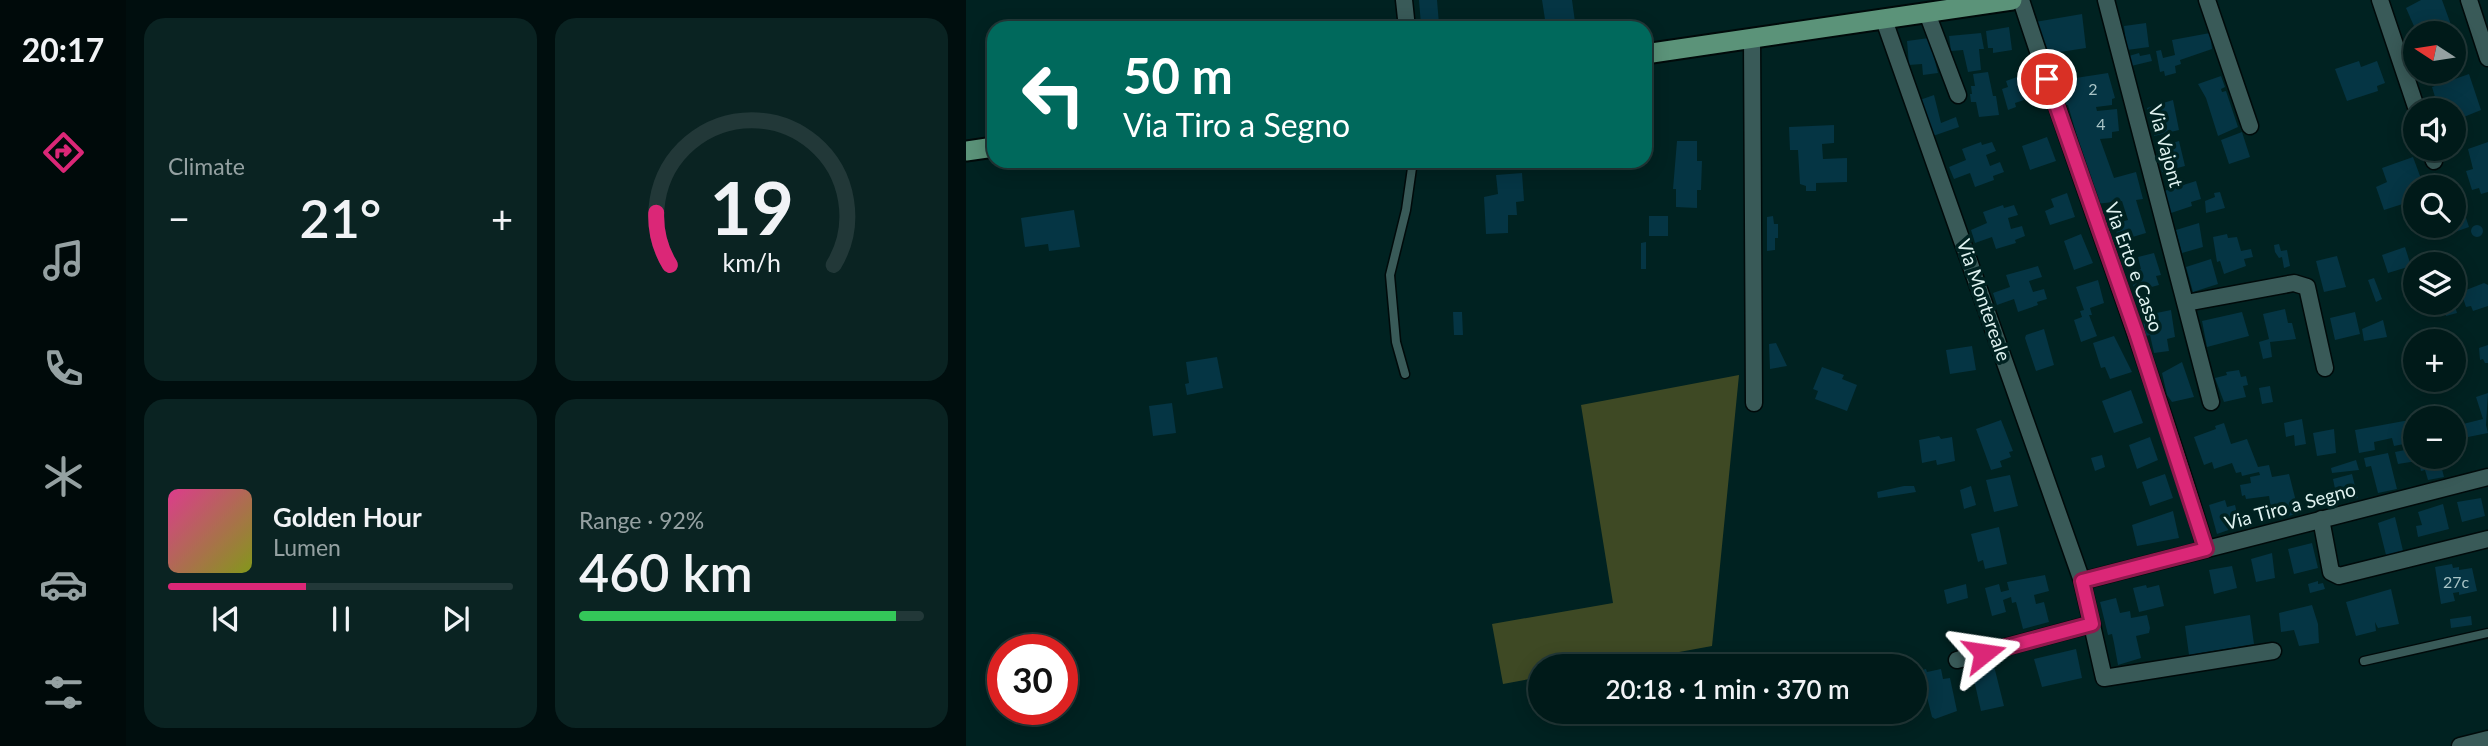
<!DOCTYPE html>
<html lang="en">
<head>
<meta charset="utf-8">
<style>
	:root { --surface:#001a19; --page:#0a2322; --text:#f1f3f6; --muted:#95a1a2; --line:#223838; --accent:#db2777 }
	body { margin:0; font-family:Lato,sans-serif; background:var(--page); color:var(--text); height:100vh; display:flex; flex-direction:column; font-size:26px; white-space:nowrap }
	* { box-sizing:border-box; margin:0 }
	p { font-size:23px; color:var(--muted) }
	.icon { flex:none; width:38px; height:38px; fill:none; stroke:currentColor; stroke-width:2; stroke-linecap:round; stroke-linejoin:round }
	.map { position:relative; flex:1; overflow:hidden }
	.details { display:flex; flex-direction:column; gap:18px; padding:18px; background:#000e0e; width:840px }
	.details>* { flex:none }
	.hud { position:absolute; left:21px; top:21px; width:665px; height:147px; border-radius:21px; box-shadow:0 4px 18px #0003,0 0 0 2px var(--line); background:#00695c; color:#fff; overflow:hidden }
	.needle { width:46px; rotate:282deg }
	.controls { position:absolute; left:1437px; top:21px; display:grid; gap:14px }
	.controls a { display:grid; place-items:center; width:63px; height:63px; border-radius:50%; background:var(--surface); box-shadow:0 4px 18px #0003,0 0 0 2px var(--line); font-size:35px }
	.speed { position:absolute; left:21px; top:634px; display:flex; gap:14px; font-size:35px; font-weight:700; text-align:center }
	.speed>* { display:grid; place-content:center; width:91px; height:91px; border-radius:50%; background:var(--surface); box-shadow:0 4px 18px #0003,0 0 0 2px var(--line); line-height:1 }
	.speed .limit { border:10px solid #d22; background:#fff; color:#111 }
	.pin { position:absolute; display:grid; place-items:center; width:60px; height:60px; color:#fff; margin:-30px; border:4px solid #fff; border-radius:50%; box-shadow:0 2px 7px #0007 }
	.me { position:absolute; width:77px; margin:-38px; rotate:75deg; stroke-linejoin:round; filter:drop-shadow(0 0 5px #0008) }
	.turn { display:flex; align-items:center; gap:24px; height:147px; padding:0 21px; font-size:32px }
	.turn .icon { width:91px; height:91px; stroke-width:2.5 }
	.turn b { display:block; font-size:49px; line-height:60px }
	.big { font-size:52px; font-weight:600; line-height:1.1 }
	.details .widget { flex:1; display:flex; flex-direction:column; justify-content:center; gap:10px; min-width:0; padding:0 24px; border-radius:21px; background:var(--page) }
	.details .dial { align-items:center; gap:0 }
	.dial svg { height:182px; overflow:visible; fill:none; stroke:var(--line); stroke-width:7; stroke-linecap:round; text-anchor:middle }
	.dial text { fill:var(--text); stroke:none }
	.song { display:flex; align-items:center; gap:21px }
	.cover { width:84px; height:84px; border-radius:10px; background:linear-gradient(135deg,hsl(330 70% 55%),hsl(70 70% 35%)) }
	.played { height:7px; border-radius:4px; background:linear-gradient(90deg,var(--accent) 40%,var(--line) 40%) }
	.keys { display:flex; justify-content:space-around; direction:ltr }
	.heat { display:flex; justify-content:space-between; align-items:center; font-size:38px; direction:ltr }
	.charge { height:10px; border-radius:5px; background:linear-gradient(90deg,#34c759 92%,var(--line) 0) }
	.details .tiles { flex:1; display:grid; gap:18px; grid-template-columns:repeat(2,1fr) }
	.trip { position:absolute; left:562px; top:654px; width:399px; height:70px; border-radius:35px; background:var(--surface); box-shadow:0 4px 18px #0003,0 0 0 2px var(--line); font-weight:600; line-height:70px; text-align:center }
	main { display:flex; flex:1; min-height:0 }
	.dock { display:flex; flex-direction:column; width:126px; justify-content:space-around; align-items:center; background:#000a0a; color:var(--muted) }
	.dock .icon { width:49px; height:49px }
	.dock .selected { color:var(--accent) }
	.dock b { font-size:32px; color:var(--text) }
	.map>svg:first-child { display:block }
	.green { fill:#3e4924 }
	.building { fill:#053544 }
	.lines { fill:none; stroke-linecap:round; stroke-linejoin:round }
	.service-casing { stroke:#000a0a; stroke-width:11 }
	.minor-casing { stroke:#000a0a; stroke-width:19 }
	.primary-casing { stroke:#000a0a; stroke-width:23 }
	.service { stroke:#395a58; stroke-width:8 }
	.minor { stroke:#395a58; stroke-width:16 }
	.primary { stroke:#5b9379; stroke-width:19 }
	.route-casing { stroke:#8e194d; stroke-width:18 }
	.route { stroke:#db2777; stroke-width:12 }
	.labels { text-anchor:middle; stroke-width:7; stroke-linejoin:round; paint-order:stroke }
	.number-label { font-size:16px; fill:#a9c4c6 }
	.street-label { font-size:19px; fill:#e0f3f1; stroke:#002221 }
</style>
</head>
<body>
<main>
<nav class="dock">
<b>20:17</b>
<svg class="icon selected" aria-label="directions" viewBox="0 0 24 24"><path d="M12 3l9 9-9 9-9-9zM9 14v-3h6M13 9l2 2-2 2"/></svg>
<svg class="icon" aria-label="music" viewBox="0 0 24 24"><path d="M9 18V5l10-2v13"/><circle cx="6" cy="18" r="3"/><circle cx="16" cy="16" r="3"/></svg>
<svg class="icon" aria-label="phone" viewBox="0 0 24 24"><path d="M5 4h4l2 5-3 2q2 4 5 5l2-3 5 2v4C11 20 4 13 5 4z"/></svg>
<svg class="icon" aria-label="climate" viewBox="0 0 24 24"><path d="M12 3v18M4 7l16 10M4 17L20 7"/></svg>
<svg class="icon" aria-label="car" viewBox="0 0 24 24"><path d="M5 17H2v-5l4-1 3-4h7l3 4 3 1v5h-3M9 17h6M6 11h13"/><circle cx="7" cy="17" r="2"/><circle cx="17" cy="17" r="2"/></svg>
<svg class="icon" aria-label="filters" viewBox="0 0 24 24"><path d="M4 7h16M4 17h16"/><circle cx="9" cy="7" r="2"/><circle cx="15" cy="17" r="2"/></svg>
</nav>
<section class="details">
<div class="tiles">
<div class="widget"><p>Climate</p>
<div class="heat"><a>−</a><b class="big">21°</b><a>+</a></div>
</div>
<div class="widget dial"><svg viewBox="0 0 100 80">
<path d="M14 69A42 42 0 1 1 86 69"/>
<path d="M14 69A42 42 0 0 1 8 46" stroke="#db2777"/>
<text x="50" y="56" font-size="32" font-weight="700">19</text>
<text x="50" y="72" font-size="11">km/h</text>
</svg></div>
<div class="widget">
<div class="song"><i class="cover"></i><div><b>Golden Hour</b><p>Lumen</p></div></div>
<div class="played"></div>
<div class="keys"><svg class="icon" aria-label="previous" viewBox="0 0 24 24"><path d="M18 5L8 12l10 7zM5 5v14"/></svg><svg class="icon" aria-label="pause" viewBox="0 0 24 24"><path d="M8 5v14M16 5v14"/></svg><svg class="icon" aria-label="next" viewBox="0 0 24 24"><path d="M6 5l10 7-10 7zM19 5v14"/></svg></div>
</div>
<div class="widget"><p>Range · 92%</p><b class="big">460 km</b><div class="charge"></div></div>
</div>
</section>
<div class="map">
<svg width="1522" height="746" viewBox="0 0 1522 746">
	<rect width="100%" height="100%" fill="#002221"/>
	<path class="green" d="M 773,375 L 746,646 L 631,667 L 574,667 L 574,677 L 537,684 L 526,624 L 647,603 L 615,405 Z"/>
	<path class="building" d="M 453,0 L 471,0 L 473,24 L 455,25 Z
		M 576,0 L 606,0 L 609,22 L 580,26 Z
		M 1455,0 L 1476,0 L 1488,33 L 1451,33 L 1440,8 Z
		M 1116,14 L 1120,48 L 1081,54 L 1069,22 Z
		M 1180,23 L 1183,47 L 1161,50 L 1158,26 Z
		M 1043,27 L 1046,50 L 1027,53 L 1027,48 L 1022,48 L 1020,31 Z
		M 1015,33 L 1018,49 L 1013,49 L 1015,70 L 1002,72 L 997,50 L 985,51 L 983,36 Z
		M 1244,33 L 1246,49 L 1214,60 L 1215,64 L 1209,66 L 1210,73 L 1199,76 L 1198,71 L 1194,72 L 1190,51 L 1195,50 L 1197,58 L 1209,55 L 1206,40 Z
		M 963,38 L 972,73 L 957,75 L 956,64 L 943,65 L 941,41 Z
		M 1173,53 L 1174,56 L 1184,54 L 1186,61 L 1165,66 L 1163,56 Z
		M 1393,61 L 1395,67 L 1411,61 L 1419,83 L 1411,86 L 1412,91 L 1381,101 L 1369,69 Z
		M 1022,72 L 1027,96 L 1030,96 L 1033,115 L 1013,117 L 1010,102 L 1005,102 L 1004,94 L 1006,94 L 1005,86 L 1009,86 L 1007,74 Z
		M 1142,73 L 1149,98 L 1146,99 L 1146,105 L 1130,107 L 1131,111 L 1151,109 L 1153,131 L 1146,132 L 1146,138 L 1134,139 L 1148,178 L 1170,172 L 1177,199 L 1170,200 L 1180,233 L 1153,241 L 1148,224 L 1162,220 L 1156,201 L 1130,204 L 1109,141 L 1112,140 L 1102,105 L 1098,105 L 1090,81 Z
		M 1059,74 L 1067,97 L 1049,103 L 1050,107 L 1042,110 L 1036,89 L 1042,87 L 1040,81 Z
		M 1503,74 L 1515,110 L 1488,121 L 1488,110 L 1473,110 L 1466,87 Z
		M 1255,76 L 1259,87 L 1255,89 L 1256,92 L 1260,91 L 1272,127 L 1252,136 L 1240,98 L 1232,84 Z
		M 968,95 L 975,123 L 990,117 L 993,127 L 964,137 L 951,101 Z
		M 1207,100 L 1213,130 L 1188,136 L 1181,108 Z
		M 868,125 L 868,143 L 856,144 L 857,159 L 881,158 L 881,182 L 850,183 L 850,191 L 840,191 L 840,186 L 834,184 L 832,150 L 824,150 L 823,127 Z
		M 1276,132 L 1284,157 L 1263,164 L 1255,140 Z
		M 1081,137 L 1090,161 L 1064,170 L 1056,146 Z
		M 711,141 L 731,141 L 731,161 L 736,161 L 735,190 L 731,190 L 731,208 L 710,207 L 710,189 L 707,189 Z
		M 1213,141 L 1219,166 L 1196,172 L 1191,148 Z
		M 1015,142 L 1016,145 L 1026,142 L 1030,151 L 1020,155 L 1024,166 L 1034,162 L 1038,172 L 1027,176 L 1028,180 L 1009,187 L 1004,173 L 988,179 L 983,167 L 1000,160 L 996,149 Z
		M 1522,142 L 1522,192 L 1515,194 L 1513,188 L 1506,190 L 1500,171 L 1507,169 L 1502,149 Z
		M 1447,157 L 1457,184 L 1445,188 L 1449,200 L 1418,210 L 1410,187 L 1421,182 L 1416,168 Z
		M 556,173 L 558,201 L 550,202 L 551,215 L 542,215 L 542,233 L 520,234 L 518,197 L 532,194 L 530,175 Z
		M 1230,181 L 1235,199 L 1225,202 L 1226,206 L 1205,213 L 1198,191 Z
		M 1254,192 L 1259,208 L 1240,213 L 1239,201 L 1249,197 L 1248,193 Z
		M 1101,193 L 1109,217 L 1084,225 L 1079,211 L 1088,207 L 1085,199 Z
		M 1037,205 L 1038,208 L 1048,205 L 1052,215 L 1042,218 L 1045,229 L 1056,226 L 1059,236 L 1049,240 L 1050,243 L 1030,249 L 1026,237 L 1009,243 L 1005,230 L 1021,223 L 1017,212 Z
		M 108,210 L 114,247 L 83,251 L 82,244 L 59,247 L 55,218 Z
		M 1499,215 L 1503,227 L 1472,238 L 1471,234 L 1476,232 L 1473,226 L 1488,226 L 1488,219 Z
		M 683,216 L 702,216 L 702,236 L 683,236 Z
		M 807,216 L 808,224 L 812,224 L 812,238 L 809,238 L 809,250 L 801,251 L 801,217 Z
		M 1233,223 L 1237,247 L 1216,253 L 1210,230 Z
		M1505 231a6 6 0 1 1 12 0a6 6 0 1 1-12 0Z
		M 1115,234 L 1127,263 L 1108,270 L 1098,241 Z
		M 1261,234 L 1262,238 L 1271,237 L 1275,251 L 1285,249 L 1287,257 L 1278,259 L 1280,266 L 1258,274 L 1254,261 L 1251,262 L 1247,237 Z
		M 680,242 L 680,269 L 675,269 L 675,243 Z
		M 1313,244 L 1315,251 L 1321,250 L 1324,266 L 1318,268 L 1316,257 L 1313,258 L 1309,252 L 1308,245 Z
		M 1439,247 L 1445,266 L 1422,273 L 1416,255 Z
		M 1188,253 L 1195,275 L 1190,276 L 1193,285 L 1170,291 L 1161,274 L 1175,269 L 1172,257 Z
		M 1371,256 L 1380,287 L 1358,292 L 1350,261 Z
		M 1245,259 L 1252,284 L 1227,292 L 1220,267 Z
		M 1072,266 L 1076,277 L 1063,281 L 1067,292 L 1078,289 L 1081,299 L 1071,302 L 1072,305 L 1052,312 L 1048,299 L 1031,305 L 1027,293 L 1044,287 L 1040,275 Z
		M 1408,278 L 1416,299 L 1410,302 L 1402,280 Z
		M 1132,280 L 1138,303 L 1124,308 L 1126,315 L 1123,315 L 1131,336 L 1115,342 L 1108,320 L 1116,317 L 1114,311 L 1118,310 L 1110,287 Z
		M 1518,283 L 1522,285 L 1522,306 L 1507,311 L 1505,306 L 1500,307 L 1495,292 Z
		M 1488,303 L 1491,313 L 1480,316 L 1476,304 Z
		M 1319,309 L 1322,323 L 1326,323 L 1330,339 L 1304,342 L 1306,357 L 1297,359 L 1293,342 L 1303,339 L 1297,314 Z
		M 1205,310 L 1209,337 L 1201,339 L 1203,351 L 1188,353 L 1184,335 L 1180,336 L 1176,316 Z
		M 487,312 L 496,312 L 497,335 L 488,335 Z
		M 1276,312 L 1283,336 L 1241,347 L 1236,321 Z
		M 1389,312 L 1394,334 L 1369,340 L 1364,318 Z
		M 1417,320 L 1421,337 L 1398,341 L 1396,329 Z
		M 1078,329 L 1088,365 L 1070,371 L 1059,338 L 1060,335 Z
		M 1148,336 L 1166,372 L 1144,379 L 1139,367 L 1135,368 L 1127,343 Z
		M 810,343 L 821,366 L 804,369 L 803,344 Z
		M 1522,345 L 1522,363 L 1519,363 L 1517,359 L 1514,360 L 1513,348 Z
		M 1006,346 L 1010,370 L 984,374 L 980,350 Z
		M 251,357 L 257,388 L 221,395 L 219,384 L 223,383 L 220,362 Z
		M 1216,362 L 1228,397 L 1206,402 L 1201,395 L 1196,373 Z
		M 856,367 L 878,375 L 876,379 L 891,385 L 881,411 L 849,399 L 852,391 L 847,389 Z
		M 1273,370 L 1275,377 L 1280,376 L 1282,385 L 1277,386 L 1280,397 L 1258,402 L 1249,378 L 1261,375 L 1260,372 Z
		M 1304,386 L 1307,402 L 1296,404 L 1293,388 Z
		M 1165,390 L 1177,423 L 1148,433 L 1136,401 Z
		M 1522,393 L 1520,425 L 1522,433 L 1497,438 L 1500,449 L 1488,452 L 1488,420 L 1492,419 L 1493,425 L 1517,419 L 1510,397 Z
		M 206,403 L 210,433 L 187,436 L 183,406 Z
		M 1336,419 L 1340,444 L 1329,446 L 1328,435 L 1320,437 L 1318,423 Z
		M 1449,419 L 1449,434 L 1442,436 L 1443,443 L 1428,446 L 1426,438 L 1408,442 L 1409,450 L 1393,453 L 1389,430 Z
		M 1035,420 L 1047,451 L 1043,452 L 1045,457 L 1034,461 L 1036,467 L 1025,470 L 1010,429 Z
		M 1258,423 L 1265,444 L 1281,439 L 1292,467 L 1303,465 L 1306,477 L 1323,474 L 1333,513 L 1313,519 L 1312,513 L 1306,514 L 1303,496 L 1280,499 L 1279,495 L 1276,496 L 1274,485 L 1285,483 L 1284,477 L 1294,475 L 1293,472 L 1276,476 L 1275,472 L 1270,473 L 1266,463 L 1248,469 L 1246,462 L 1238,465 L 1228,437 L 1250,429 L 1249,426 Z
		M 1368,429 L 1370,453 L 1351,456 L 1347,433 Z
		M 973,436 L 975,439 L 986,437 L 989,461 L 971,465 L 970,460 L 956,463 L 953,440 Z
		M 1184,437 L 1192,460 L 1171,469 L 1163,445 Z
		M 1449,448 L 1451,461 L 1432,464 L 1429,452 Z
		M 1422,453 L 1431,489 L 1412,493 L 1405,466 L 1400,467 L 1398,458 Z
		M 1136,455 L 1139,467 L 1129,471 L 1125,458 Z
		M 1456,457 L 1473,457 L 1478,477 L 1462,480 L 1459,470 L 1455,471 L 1452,458 Z
		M 1390,460 L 1393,470 L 1366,473 L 1365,468 Z
		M 1199,474 L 1207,498 L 1184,506 L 1176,482 Z
		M 1386,474 L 1392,498 L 1372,503 L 1367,479 Z
		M 1044,475 L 1052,506 L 1028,512 L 1020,480 Z
		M 938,486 L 948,486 L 950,492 L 912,498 L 911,492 Z
		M 1005,486 L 1010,505 L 998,509 L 994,490 Z
		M 1515,498 L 1519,516 L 1496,522 L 1491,502 Z
		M 1259,500 L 1261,507 L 1269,505 L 1274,526 L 1251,534 L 1243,505 Z
		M 1477,504 L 1483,529 L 1452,537 L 1450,526 L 1456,525 L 1452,512 Z
		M 1207,511 L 1213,538 L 1171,546 L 1166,525 Z
		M 1429,517 L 1438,555 L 1421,559 L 1412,523 Z
		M 1033,527 L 1041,564 L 1019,569 L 1017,560 L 1012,562 L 1005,534 Z
		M 1346,543 L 1352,568 L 1328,574 L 1322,549 Z
		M 1306,553 L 1309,578 L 1290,582 L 1285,559 Z
		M 1486,564 L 1487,568 L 1493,567 L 1493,570 L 1506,568 L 1511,591 L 1493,595 L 1493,592 L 1487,593 L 1489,601 L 1475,604 L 1469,567 Z
		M 1266,566 L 1271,588 L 1248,594 L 1243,570 Z
		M 1079,575 L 1083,591 L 1068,595 L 1070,604 L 1078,602 L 1083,622 L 1057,629 L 1050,602 L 1046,603 L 1045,597 L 1037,600 L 1040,612 L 1026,616 L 1019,588 L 1033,584 L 1035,592 L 1043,590 L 1041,582 Z
		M 1352,581 L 1352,584 L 1357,583 L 1359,589 L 1344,593 L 1342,584 Z
		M 1000,584 L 1002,598 L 981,604 L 978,590 Z
		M 1180,585 L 1181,588 L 1193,585 L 1198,606 L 1173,612 L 1167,588 Z
		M 1425,589 L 1433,624 L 1412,628 L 1409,622 L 1410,631 L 1390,636 L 1380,602 Z
		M 1150,598 L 1154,613 L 1164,611 L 1165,618 L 1181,615 L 1184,628 L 1183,633 L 1170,636 L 1175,658 L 1152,665 L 1148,643 L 1146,634 L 1142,635 L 1134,602 Z
		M 1346,605 L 1352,624 L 1353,643 L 1333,646 L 1328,630 L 1315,632 L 1313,613 Z
		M 1284,615 L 1288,644 L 1223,655 L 1219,626 Z
		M 1505,616 L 1506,625 L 1485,628 L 1484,619 Z
		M 1110,649 L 1116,678 L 1076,687 L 1068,659 Z
		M 1028,666 L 1038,706 L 1015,711 L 1006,671 Z
		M 960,669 L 961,672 L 975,669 L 977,679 L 984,678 L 991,711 L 969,719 L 966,717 L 961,697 L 948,700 L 948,672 Z"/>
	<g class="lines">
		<g class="service-casing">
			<path id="service" d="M 439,374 L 430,342 L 424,275 L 440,210 L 447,161
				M 1398,661 L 1522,633"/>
		</g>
		<g class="minor-casing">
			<path id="minor" d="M 438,0 L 441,28
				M 1055,0 C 1115,184 1184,364 1240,549
				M 1140,0 L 1245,402
				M 1241,0 L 1284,126
				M 1414,0 L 1451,110
				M 1503,0 L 1522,58
				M 961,13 L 992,95
				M 918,20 L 1116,581
				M 786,38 L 788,403
				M 1464,149 L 1468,161
				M 1220,303 L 1328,283 L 1341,287 L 1359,368
				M 1355,519 L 1365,572 L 1373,576 L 1522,539
				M 1307,651 L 1138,678 L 1116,581 L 1522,477
				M 991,660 L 1126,624
				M 1494,746 L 1522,739"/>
		</g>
		<g class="primary-casing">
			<path id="primary" d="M 679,54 L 1046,0
				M 0,151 L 28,147"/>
		</g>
		<use href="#service" class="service"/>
		<use href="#minor" class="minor"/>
		<use href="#primary" class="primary"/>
	</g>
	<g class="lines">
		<g class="route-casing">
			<path id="route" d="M 1018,653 L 1126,624 L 1116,581 L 1240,549 L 1170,333 L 1081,79"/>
		</g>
		<use href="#route" class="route"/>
	</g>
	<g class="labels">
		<g class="number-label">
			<text x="1127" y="95">2</text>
			<text x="1135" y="130">4</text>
			<text x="1490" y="588">27c</text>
		</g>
		<g class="street-label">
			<text transform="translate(1200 146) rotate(75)" y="7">Via Vajont</text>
			<text transform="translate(1168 267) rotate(70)" y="7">Via Erto e Casso</text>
			<text transform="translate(1018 300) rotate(71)" y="7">Via Montereale</text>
			<text transform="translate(1324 506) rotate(-15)" y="7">Via Tiro a Segno</text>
		</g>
	</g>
</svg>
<div class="controls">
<a><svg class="needle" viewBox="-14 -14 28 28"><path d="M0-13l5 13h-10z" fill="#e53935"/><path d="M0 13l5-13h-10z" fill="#95a1a2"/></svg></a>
<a><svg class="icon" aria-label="sound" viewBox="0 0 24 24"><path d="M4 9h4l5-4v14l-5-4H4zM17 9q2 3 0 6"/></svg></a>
<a><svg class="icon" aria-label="search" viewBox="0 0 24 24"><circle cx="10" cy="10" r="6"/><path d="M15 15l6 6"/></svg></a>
<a><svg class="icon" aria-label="layers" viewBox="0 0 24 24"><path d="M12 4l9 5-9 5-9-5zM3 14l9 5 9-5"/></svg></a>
<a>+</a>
<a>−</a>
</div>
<div class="speed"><div class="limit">30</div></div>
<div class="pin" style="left:1081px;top:79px;background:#d93025"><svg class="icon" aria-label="arrive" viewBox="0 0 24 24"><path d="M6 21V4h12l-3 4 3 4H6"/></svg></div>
<svg class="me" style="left:1018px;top:653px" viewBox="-20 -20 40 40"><path d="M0-17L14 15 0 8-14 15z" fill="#db2777" stroke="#fff" stroke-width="4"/></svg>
<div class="trip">20:18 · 1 min · 370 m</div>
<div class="hud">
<div class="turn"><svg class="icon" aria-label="left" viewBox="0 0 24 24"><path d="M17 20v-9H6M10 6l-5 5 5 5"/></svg><div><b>50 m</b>Via Tiro a Segno</div></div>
</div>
</div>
</main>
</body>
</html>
